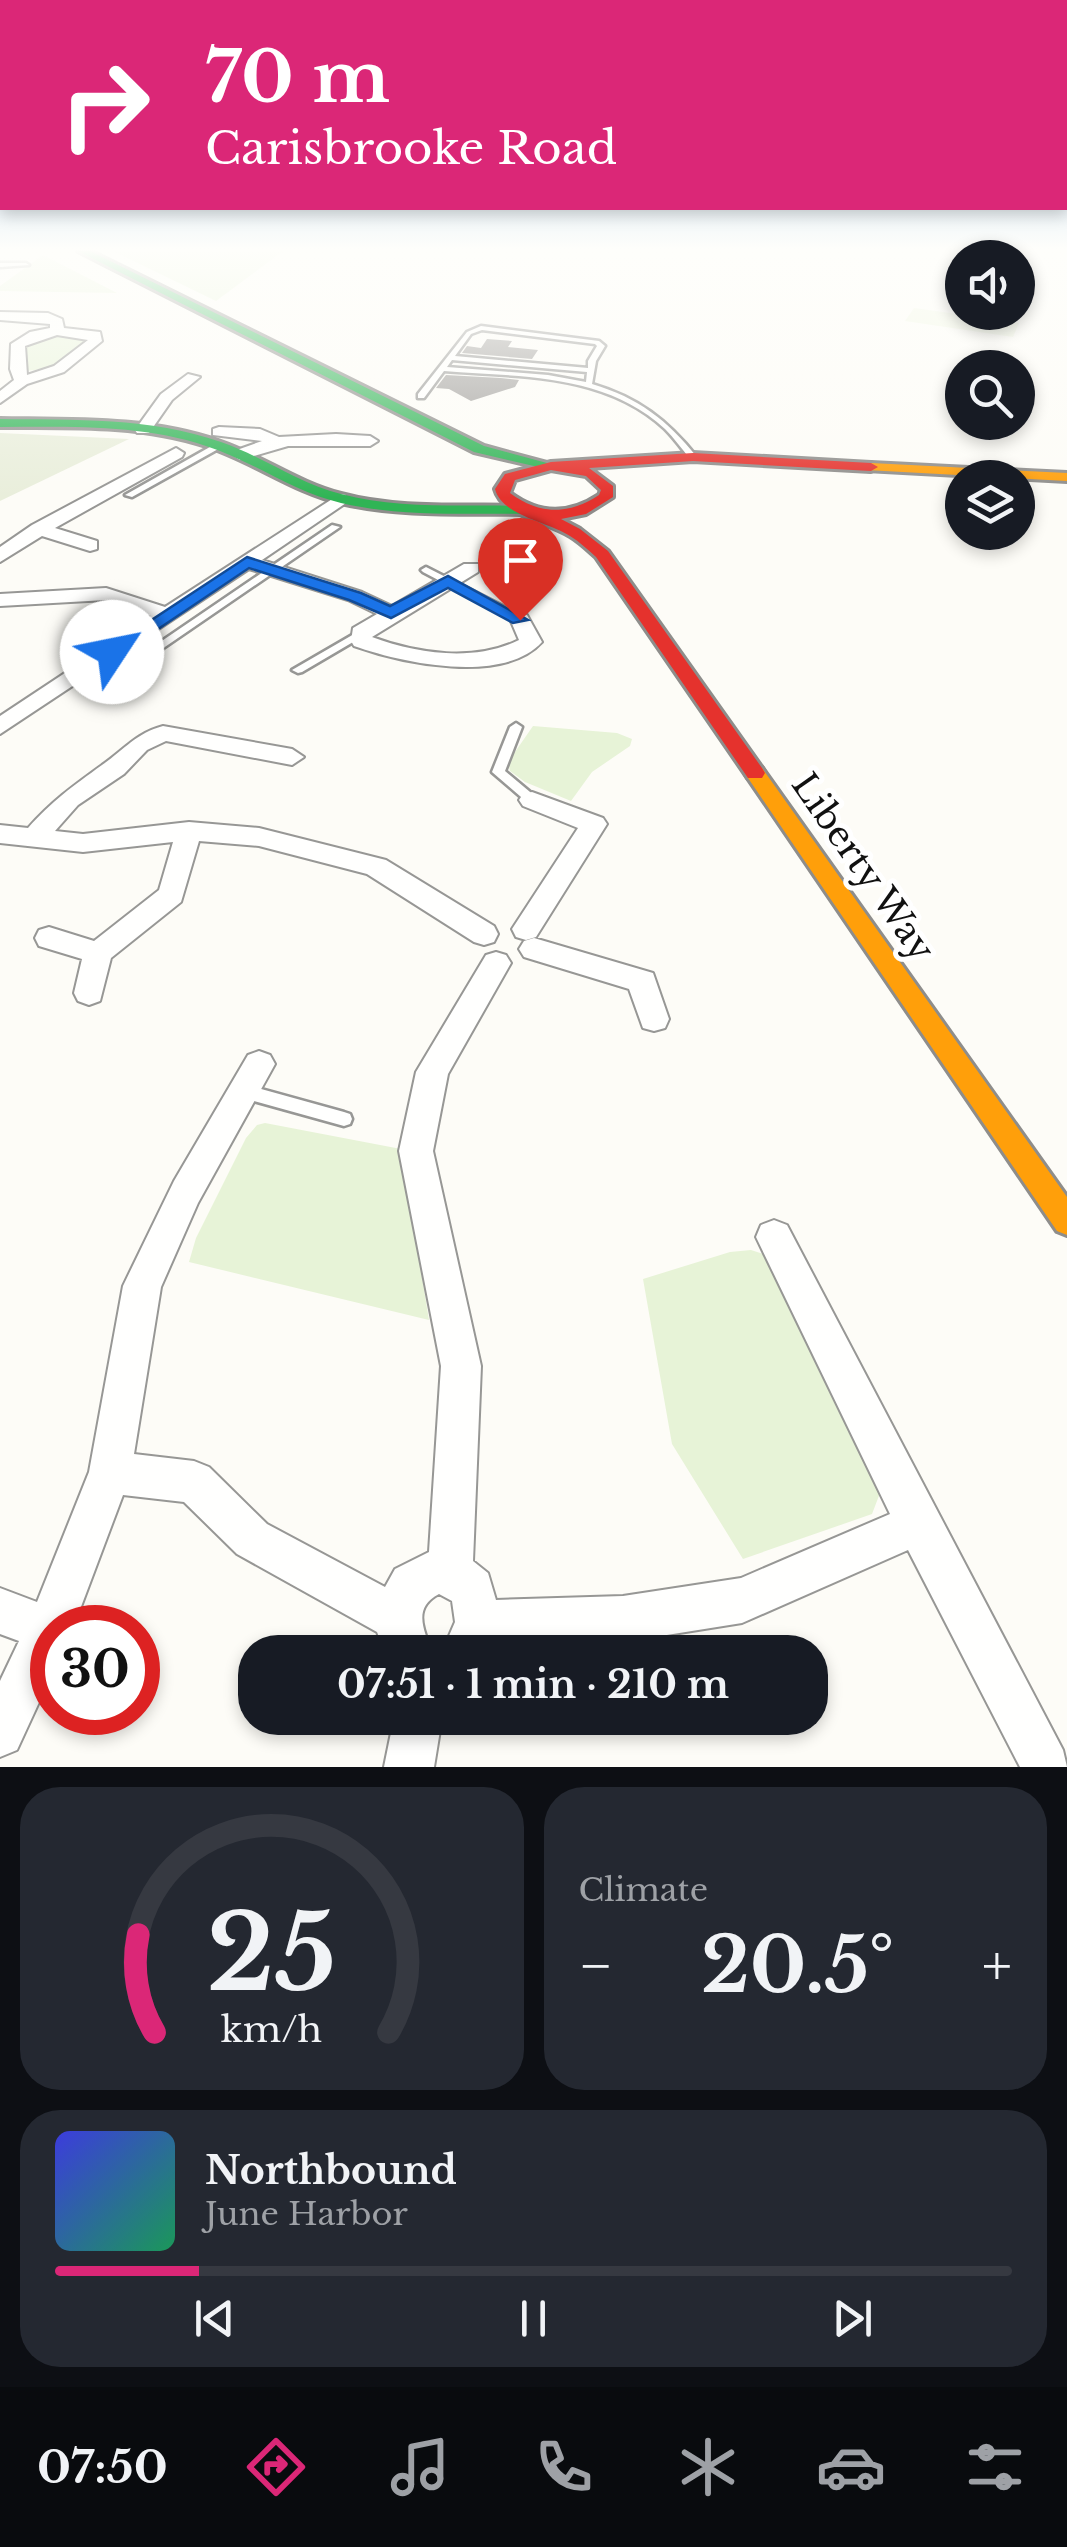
<!DOCTYPE html>
<html lang="en">
<head>
<meta charset="utf-8">
<style>
	:root { --surface:#171b24; --page:#242831; --text:#f1f3f6; --muted:#9ea1a6; --line:#363941; --accent:#db2777 }
	body { margin:0; font-family:"Libre Baskerville",serif; background:var(--page); color:var(--text); height:100vh; display:flex; flex-direction:column; font-size:38px; white-space:nowrap }
	* { box-sizing:border-box; margin:0 }
	p { font-size:32px; color:var(--muted) }
	.icon { flex:none; width:55px; height:55px; fill:none; stroke:currentColor; stroke-width:2; stroke-linecap:round; stroke-linejoin:round }
	.map { position:relative; height:1767px; overflow:hidden }
	.drawer { display:flex; flex-direction:column; gap:20px; padding:20px; background:#0d0f14; flex:1 }
	.drawer>* { flex:none }
	.guide { position:absolute; left:0px; top:0px; width:1068px; height:210px; box-shadow:0 5px 15px #0003; background:#db2777; color:#fff; overflow:hidden }
	.buttons { position:absolute; left:945px; top:240px; display:grid; gap:20px }
	.buttons a { display:grid; place-items:center; width:90px; height:90px; border-radius:50%; background:var(--surface); box-shadow:0 5px 15px #0003; font-size:50px }
	.speed { position:absolute; left:30px; top:1605px; display:flex; gap:20px; font-size:50px; font-weight:700; text-align:center }
	.speed>* { display:grid; place-content:center; width:130px; height:130px; border-radius:50%; background:var(--surface); box-shadow:0 5px 15px #0003; line-height:1 }
	.speed .limit { border:15px solid #d22; background:#fff; color:#111 }
	.pin { position:absolute; display:grid; place-items:center; width:85px; height:85px; color:#fff; margin:-102px -42px; border-radius:50% 50% 50% 0; rotate:-45deg; box-shadow:0 0 10px #0007 }
	.pin .icon { rotate:45deg }
	.me { position:absolute; width:110px; margin:-55px; rotate:56deg; stroke-linejoin:round; filter:drop-shadow(0 0 8px #0008) }
	.turn { display:flex; align-items:center; gap:35px; height:210px; padding:0 40px; font-size:45px }
	.turn .icon { width:130px; height:130px; stroke-width:2.5 }
	.turn b { display:block; font-size:70px; line-height:85px }
	.big { font-size:75px; font-weight:800; line-height:1.1 }
	.drawer .tile { flex:1; display:flex; flex-direction:column; justify-content:center; gap:15px; min-width:0; padding:0 35px; border-radius:40px; background:var(--page) }
	.drawer .dial { align-items:center; gap:0 }
	.dial svg { height:260px; overflow:visible; fill:none; stroke:var(--line); stroke-width:7; stroke-linecap:round; text-anchor:middle }
	.dial text { fill:var(--text); stroke:none }
	.song { display:flex; align-items:center; gap:30px }
	.cover { width:120px; height:120px; border-radius:15px; background:linear-gradient(135deg,hsl(240 70% 55%),hsl(150 70% 35%)) }
	.played { height:10px; border-radius:5px; background:linear-gradient(90deg,var(--accent) 15%,var(--line) 15%) }
	.keys { display:flex; justify-content:space-around; direction:ltr }
	.heat { display:flex; justify-content:space-between; align-items:center; font-size:55px; direction:ltr }
	.drawer .tiles { flex:1; display:grid; gap:20px; grid-template-columns:1fr 1fr }
	.tile:last-child { grid-column:span 2 }
	.trip { position:absolute; left:238px; top:1635px; width:590px; height:100px; border-radius:40px; background:var(--surface); box-shadow:0 5px 15px #0003; font-weight:800; line-height:100px; text-align:center }
	.tab-bar { display:flex; height:160px; justify-content:space-around; align-items:center; background:#090b0e; color:var(--muted) }
	.tab-bar .icon { width:70px; height:70px }
	.tab-bar .on { color:var(--accent) }
	.tab-bar b { font-size:45px; color:var(--text) }
	.map>svg:first-child { display:block }
	.green { fill:#e7f3d7 }
	.cemetery { fill:#e9eedb }
	.pitch { fill:#f0f6e1 }
	.building { fill:#a19f9c }
	.lines { fill:none; stroke-linecap:round; stroke-linejoin:round }
	.lane-casing { stroke:#979795; stroke-width:5 }
	.street-casing { stroke:#979795; stroke-width:4 }
	.fast-casing { stroke:#8e8d8b; stroke-width:6 }
	.slow-casing { stroke:#8e8d8b; stroke-width:6 }
	.jam-casing { stroke:#8e8d8b; stroke-width:6 }
	.lane { fill:#fffffe; fill-rule:evenodd }
	.street { fill:#fffffe; fill-rule:evenodd }
	.fast { fill:#30b455; fill-rule:evenodd }
	.slow { fill:#ff9f0a; fill-rule:evenodd }
	.jam { fill:#e5322d; fill-rule:evenodd }
	.route { fill:#1a73e8; stroke:#114b97; stroke-width:2.5 }
	.labels { text-anchor:middle; stroke-width:10; stroke-linejoin:round; paint-order:stroke }
	.street-label { font-size:35px; fill:#111; stroke:#fff }
</style>
</head>
<body>
<div class="map">
<svg width="1067" height="1767" viewBox="0 0 1067 1767">
	<rect width="100%" height="100%" fill="#fdfcf7"/>
	<path class="green" d="M 113,251 L 283,251 L 216,301 Z
		M 43,255 L 117,293 L 0,291 L 0,286 Z
		M 56,332 L 92,340 L 55,368 L 25,371 L 21,347 Z
		M 533,726 L 617,733 L 632,739 L 630,746 L 592,772 L 571,801 L 525,782 L 510,771 L 508,762 Z
		M 265,1123 L 401,1149 L 429,1320 L 189,1262 L 196,1238 L 246,1138 L 257,1125 Z
		M 751,1250 L 773,1257 L 885,1480 L 872,1514 L 743,1559 L 672,1444 L 643,1279 L 730,1252 Z"/>
	<path class="cemetery" d="M 0,433 L 129,439 L 0,501 Z"/>
	<path class="pitch" d="M 914,308 L 1019,323 L 1013,337 L 905,321 Z"/>
	<path class="building" d="M 487,339 L 512,341 L 508,347 L 538,350 L 532,359 L 462,353 L 467,346 L 481,348 Z
		M 446,375 L 501,378 L 519,380 L 515,387 L 471,401 L 449,389 L 436,388 Z"/>
	<g class="lines">
		<g class="lane-casing">
			<path id="lane" d="M 0,263 L 26,263 L 29,265 L 0,267 Z
				M 481,326 L 599,341 L 605,346 L 596,361 L 592,384 C 639,398 667,420 697,457 L 690,459 C 682,449 674,438 665,429 C 605,373 519,377 444,371 L 424,398 L 418,398 L 418,394 L 467,332 ZM 482,330 L 595,344 L 597,346 L 588,361 L 588,368 L 455,356 L 471,334 ZM 452,360 L 587,372 L 586,382 L 548,375 L 447,367 Z
				M 217,443 L 220,444 L 220,448 L 132,497 L 125,495 Z
				M 332,525 L 340,527 L 159,651 L 151,651 L 150,649 Z
				M 426,567 L 524,617 L 525,619 L 524,621 L 516,621 L 423,572 L 421,570 Z
				M 361,630 L 365,631 L 365,635 L 302,672 L 298,673 L 292,670 Z
				M 516,723 L 522,727 L 505,771 L 536,797 L 538,800 L 536,803 L 528,803 L 492,772 L 510,727 Z
				M 243,1084 L 344,1112 L 350,1114 L 352,1119 L 350,1124 L 344,1126 L 243,1098 L 237,1096 L 235,1091 L 237,1086 Z"/>
		</g>
		<g class="street-casing">
			<path id="street" d="M 0,312 L 48,313 L 62,319 L 64,328 L 100,332 L 102,341 L 64,372 L 27,384 L 0,403 L 0,391 L 14,380 L 10,369 L 11,344 L 30,332 L 50,328 L 50,324 L 0,320 ZM 57,335 L 88,340 L 54,366 L 27,375 L 25,346 Z
				M 188,374 L 200,377 L 172,400 L 149,433 L 137,433 L 135,430 L 161,394 Z
				M 219,427 L 260,429 L 279,437 L 336,434 L 370,436 L 378,441 L 370,446 L 288,446 L 240,460 L 232,455 L 234,451 L 262,441 L 213,435 L 213,429 Z
				M 176,448 L 184,453 L 182,457 L 55,528 L 97,541 L 97,549 L 90,551 L 42,536 L 0,562 L 0,547 L 32,525 Z
				M 340,494 L 346,495 L 346,503 L 262,560 L 362,592 L 392,606 L 464,564 L 478,564 L 478,572 L 372,637 C 418,654 475,662 519,640 L 510,619 L 520,613 L 527,615 L 542,642 C 503,685 402,663 354,646 L 351,641 L 353,628 L 377,614 L 348,600 L 249,569 L 0,734 L 0,716 L 151,616 L 106,600 L 0,606 L 0,594 L 106,588 L 165,607 Z
				M 163,726 L 292,749 L 304,757 L 292,765 L 166,741 L 147,750 L 124,774 L 78,805 L 55,831 L 83,834 L 189,822 L 259,828 L 386,860 L 494,926 L 498,934 L 494,942 L 484,945 L 474,942 L 367,874 L 259,846 L 199,841 L 181,902 L 111,958 L 100,1001 L 89,1005 L 78,1001 L 74,993 L 82,959 L 39,946 L 35,938 L 39,930 L 49,927 L 94,941 L 159,890 L 173,842 L 83,852 L 0,843 L 0,825 L 28,828 C 52,801 73,786 102,765 C 124,750 136,733 163,726 Z
				M 532,792 L 603,818 L 607,824 L 536,937 L 526,940 L 516,937 L 512,929 L 578,828 L 523,806 L 519,800 L 523,794 Z
				M 534,938 L 653,973 L 669,1019 L 665,1028 L 654,1031 L 643,1028 L 629,989 L 524,957 L 519,949 L 524,941 Z
				M 496,952 L 506,955 L 511,963 L 448,1074 L 433,1151 L 481,1366 L 473,1561 L 488,1573 L 496,1600 L 623,1596 L 741,1578 L 890,1514 L 756,1237 L 761,1225 L 774,1220 L 787,1225 L 1063,1750 L 1067,1767 L 1020,1767 L 908,1550 L 742,1623 L 623,1642 L 491,1646 L 488,1652 L 442,1652 L 455,1622 L 452,1601 L 439,1594 C 412,1608 424,1630 432,1652 L 385,1652 L 377,1632 L 237,1554 L 184,1502 L 123,1495 L 73,1628 L 52,1628 L 52,1674 L 17,1750 L 0,1757 L 0,1681 L 19,1641 L 0,1634 L 0,1588 L 37,1602 L 89,1472 L 123,1286 L 174,1181 L 248,1055 L 259,1051 L 270,1055 L 275,1064 L 198,1203 L 161,1287 L 134,1454 L 194,1461 L 209,1467 L 267,1524 L 385,1587 L 395,1569 L 429,1552 L 441,1366 L 399,1151 L 416,1072 L 486,955 Z
				M 394,1718 L 442,1718 L 434,1767 L 384,1767 Z"/>
		</g>
		<g class="fast-casing">
			<path id="fast" d="M 78,251 L 90,251 L 484,446 L 558,466 L 551,470 L 474,452 Z
				M 0,419 C 74,420 150,417 221,442 C 262,456 298,483 341,494 C 400,510 464,504 525,506 L 532,510 L 525,514 C 464,513 401,517 341,503 C 293,492 253,461 206,446 C 140,424 69,427 0,427 Z"/>
		</g>
		<g class="slow-casing">
			<path id="slow" d="M 871,463 L 1067,473 L 1067,481 L 866,470 L 864,467 Z
				M 755,766 L 762,768 L 1067,1197 L 1067,1235 L 1057,1231 L 748,778 L 745,773 L 748,768 Z"/>
		</g>
		<g class="jam-casing">
			<path id="jam" d="M 693,453 L 871,463 L 878,467 L 871,471 L 693,461 L 589,468 L 613,486 L 613,497 L 586,514 L 561,519 L 580,529 L 608,551 L 762,768 L 765,773 L 762,778 L 748,778 L 596,557 C 588,550 580,542 570,536 C 549,522 502,516 495,489 L 505,474 L 551,462 ZM 551,470 L 586,476 L 601,490 L 599,495 C 569,515 539,515 510,493 L 515,480 Z"/>
		</g>
		<use href="#lane" class="lane"/>
		<use href="#street" class="street"/>
		<use href="#fast" class="fast"/>
		<use href="#slow" class="slow"/>
		<use href="#jam" class="jam"/>
	</g>
	<linearGradient id="sky" x2="0" y2="1"><stop stop-color="#9dc9ee"/><stop offset="0.5" stop-color="#fefefb"/><stop offset="1" stop-color="#fefefb" stop-opacity="0"/></linearGradient>
	<rect width="1067" height="498" fill="url(#sky)"/>
	<path class="route" d="M 247,557 L 361,593 L 390,606 L 448,576 L 528,620 L 513,623 L 448,588 L 391,618 L 349,600 L 249,568 L 118,656 L 112,657 L 103,652 Z"/>
	<g class="labels">
		<g class="street-label">
			<text transform="translate(863 867) rotate(55)" y="12">Liberty Way</text>
		</g>
	</g>
</svg>
<div class="buttons">
<a><svg class="icon" aria-label="sound" viewBox="0 0 24 24"><path d="M4 9h4l5-4v14l-5-4H4zM17 9q2 3 0 6"/></svg></a>
<a><svg class="icon" aria-label="search" viewBox="0 0 24 24"><circle cx="10" cy="10" r="6"/><path d="M15 15l6 6"/></svg></a>
<a><svg class="icon" aria-label="layers" viewBox="0 0 24 24"><path d="M12 4l9 5-9 5-9-5zM3 14l9 5 9-5"/></svg></a>
</div>
<div class="speed"><div class="limit">30</div></div>
<div class="pin" style="left:520px;top:620px;background:#d93025"><svg class="icon" aria-label="arrive" viewBox="0 0 24 24"><path d="M6 21V4h12l-3 4 3 4H6"/></svg></div>
<svg class="me" style="left:112px;top:652px" viewBox="-20 -20 40 40"><circle r="19" fill="#fff"/><path d="M0-13L10 11 0 6-10 11z" fill="#1a73e8"/></svg>
<div class="trip">07:51 · 1 min · 210 m</div>
<div class="guide">
<div class="turn"><svg class="icon" aria-label="right" viewBox="0 0 24 24"><path d="M7 20v-9h11M14 6l5 5-5 5"/></svg><div><b>70 m</b>Carisbrooke Road</div></div>
</div>
</div>
<section class="drawer">
<div class="tiles">
<div class="tile dial"><svg viewBox="0 0 100 80">
<path d="M14 69A42 42 0 1 1 86 69"/>
<path d="M14 69A42 42 0 0 1 9 39" stroke="#db2777"/>
<text x="50" y="56" font-size="32" font-weight="700">25</text>
<text x="50" y="72" font-size="11">km/h</text>
</svg></div>
<div class="tile"><p>Climate</p>
<div class="heat"><a>−</a><b class="big">20.5°</b><a>+</a></div>
</div>
<div class="tile">
<div class="song"><i class="cover"></i><div><b>Northbound</b><p>June Harbor</p></div></div>
<div class="played"></div>
<div class="keys"><svg class="icon" aria-label="previous" viewBox="0 0 24 24"><path d="M18 5L8 12l10 7zM5 5v14"/></svg><svg class="icon" aria-label="pause" viewBox="0 0 24 24"><path d="M8 5v14M16 5v14"/></svg><svg class="icon" aria-label="next" viewBox="0 0 24 24"><path d="M6 5l10 7-10 7zM19 5v14"/></svg></div>
</div>
</div>
</section>
<nav class="tab-bar">
<b>07:50</b>
<svg class="icon on" aria-label="directions" viewBox="0 0 24 24"><path d="M12 3l9 9-9 9-9-9zM9 14v-3h6M13 9l2 2-2 2"/></svg>
<svg class="icon" aria-label="music" viewBox="0 0 24 24"><path d="M9 18V5l10-2v13"/><circle cx="6" cy="18" r="3"/><circle cx="16" cy="16" r="3"/></svg>
<svg class="icon" aria-label="phone" viewBox="0 0 24 24"><path d="M5 4h4l2 5-3 2q2 4 5 5l2-3 5 2v4C11 20 4 13 5 4z"/></svg>
<svg class="icon" aria-label="climate" viewBox="0 0 24 24"><path d="M12 3v18M4 7l16 10M4 17L20 7"/></svg>
<svg class="icon" aria-label="car" viewBox="0 0 24 24"><path d="M5 17H2v-5l4-1 3-4h7l3 4 3 1v5h-3M9 17h6M6 11h13"/><circle cx="7" cy="17" r="2"/><circle cx="17" cy="17" r="2"/></svg>
<svg class="icon" aria-label="filters" viewBox="0 0 24 24"><path d="M4 7h16M4 17h16"/><circle cx="9" cy="7" r="2"/><circle cx="15" cy="17" r="2"/></svg>
</nav>
</body>
</html>
